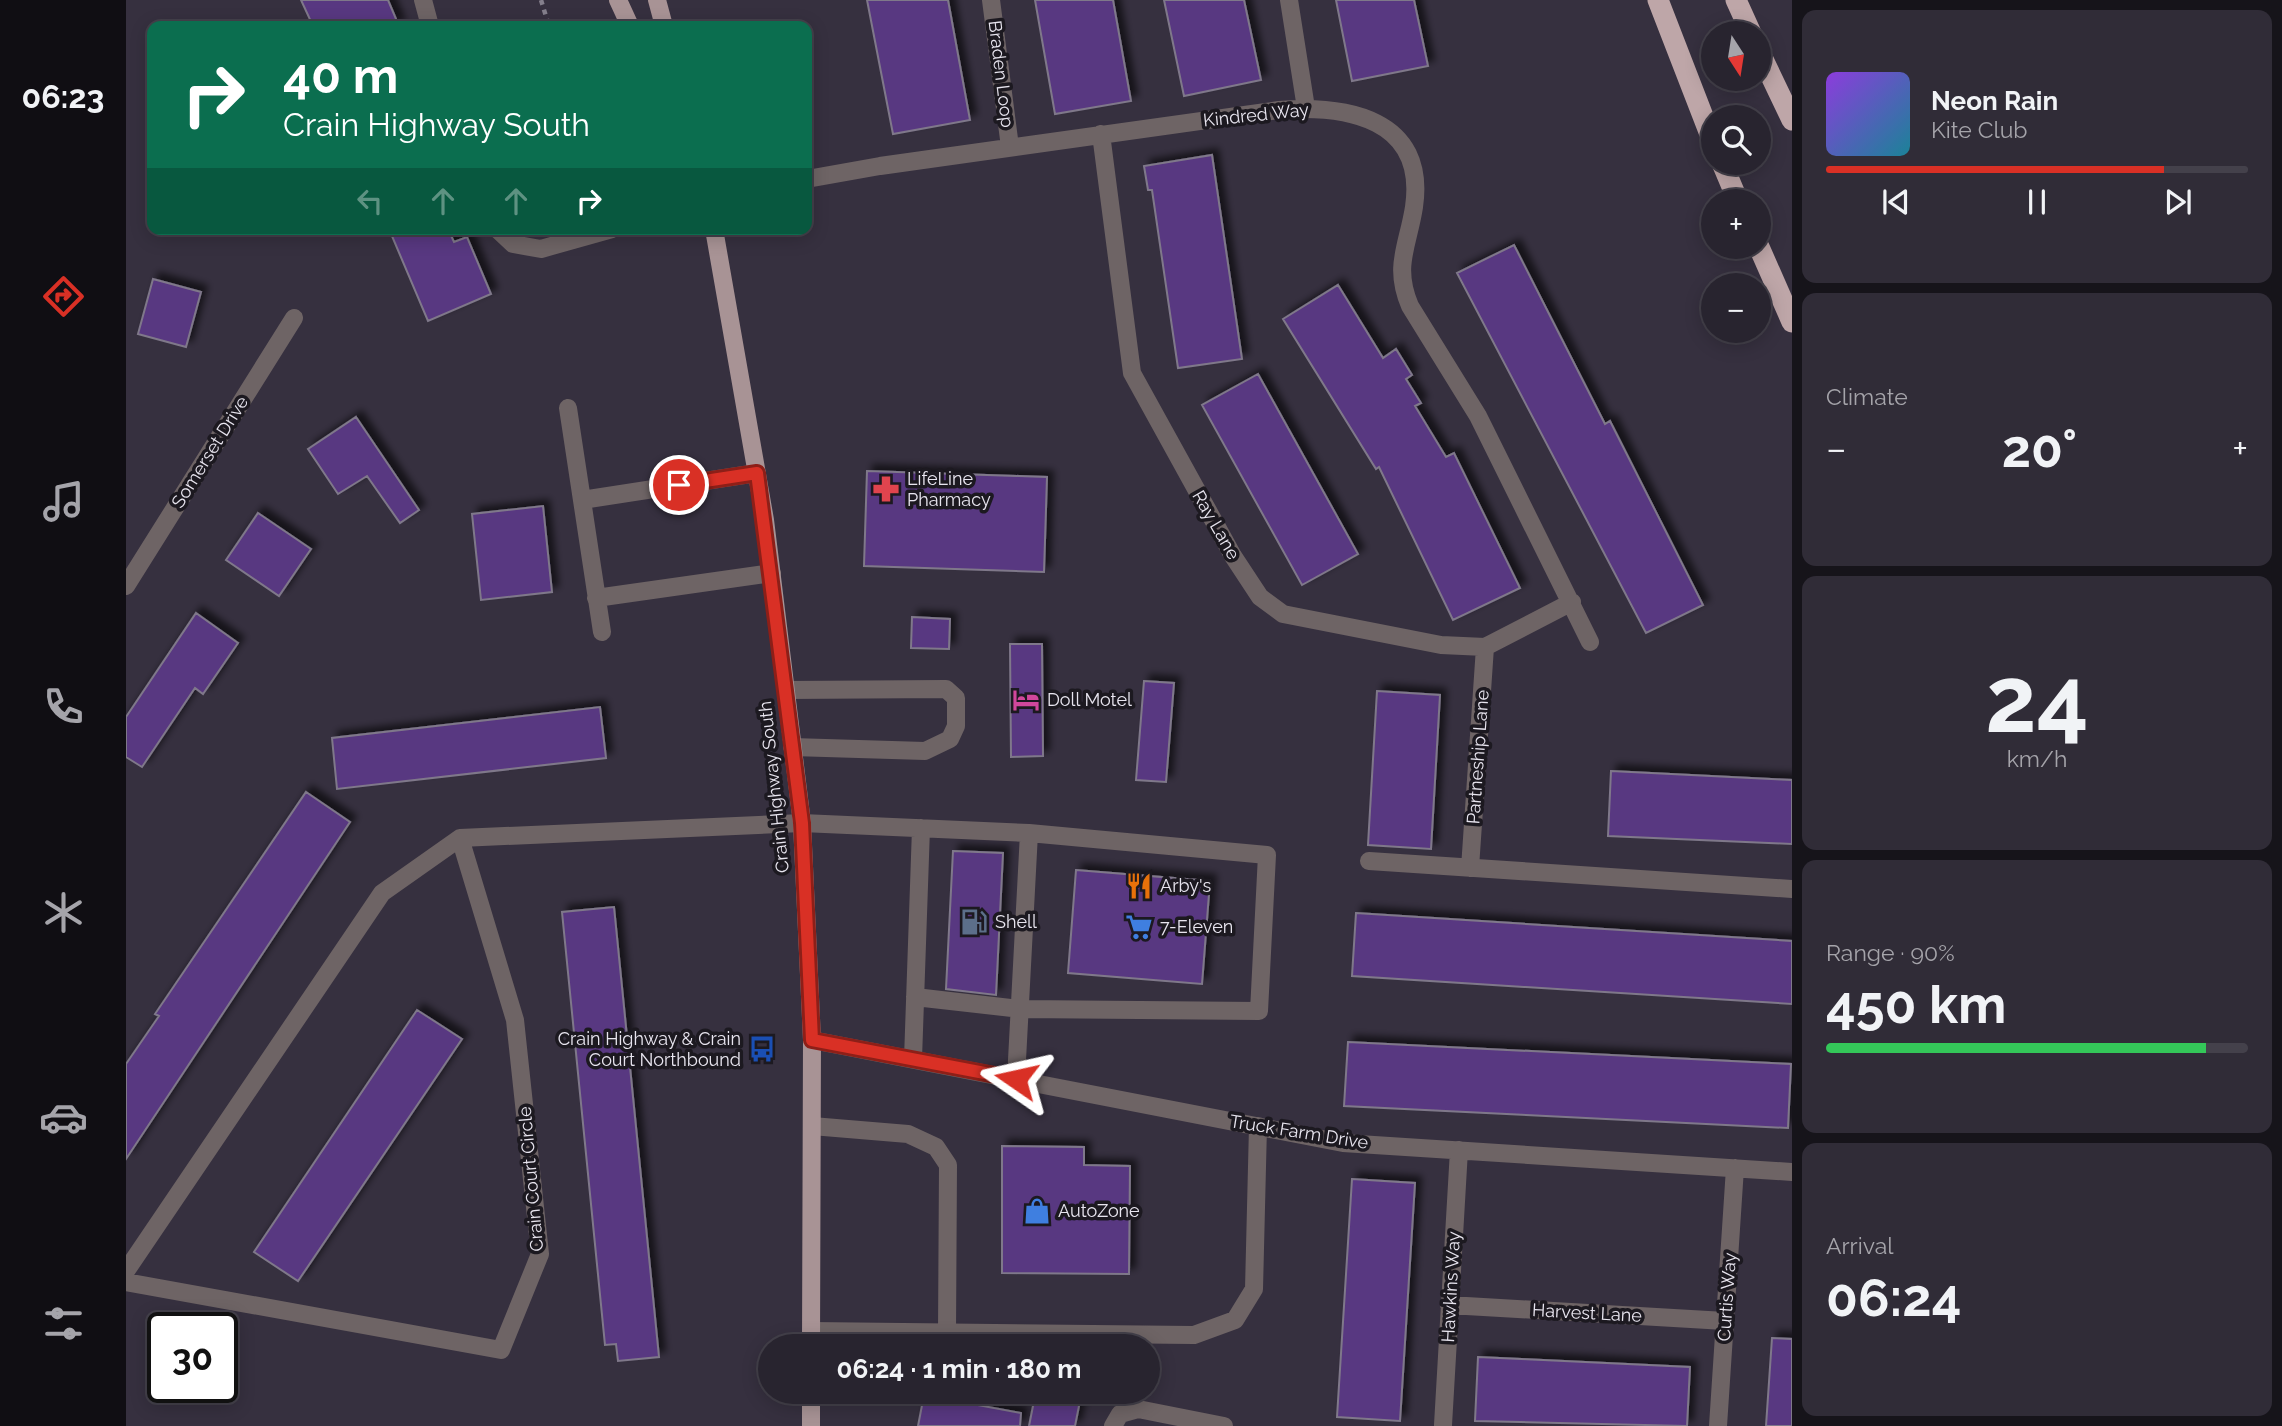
<!DOCTYPE html>
<html lang="en">
<head>
<meta charset="utf-8">
<style>
	:root { --surface:#28242f; --page:#302c37; --text:#f1f3f6; --muted:#a5a4aa; --line:#44414b; --accent:#d93025 }
	body { margin:0; font-family:Raleway,sans-serif; background:var(--page); color:var(--text); height:100vh; display:flex; flex-direction:column; font-size:26px; white-space:nowrap }
	* { box-sizing:border-box; margin:0 }
	p { font-size:23px; color:var(--muted) }
	.icon { flex:none; width:38px; height:38px; fill:none; stroke:currentColor; stroke-width:2; stroke-linecap:round; stroke-linejoin:round }
	.map { position:relative; flex:1; overflow:hidden }
	.sheet { display:flex; flex-direction:column; gap:10px; padding:10px; background:#16141a; width:490px }
	.sheet>* { flex:none }
	.guide { position:absolute; left:21px; top:21px; width:665px; height:214px; border-radius:14px; box-shadow:0 4px 18px #0003,0 0 0 2px var(--line); background:#0b6e4f; color:#fff; overflow:hidden }
	.needle { width:46px; rotate:168deg }
	.tools { position:absolute; left:1575px; top:21px; display:grid; gap:14px }
	.tools a { display:grid; place-items:center; width:70px; height:70px; border-radius:50%; background:var(--surface); box-shadow:0 4px 18px #0003,0 0 0 2px var(--line); font-size:35px }
	.speed { position:absolute; left:21px; top:1312px; display:flex; gap:14px; font-size:35px; font-weight:700; text-align:center }
	.speed>* { display:grid; place-content:center; width:91px; height:91px; border-radius:50%; background:var(--surface); box-shadow:0 4px 18px #0003,0 0 0 2px var(--line); line-height:1 }
	.speed .limit { border:4px solid #111; border-radius:10px; background:#fff; color:#111 }
	.pin { position:absolute; display:grid; place-items:center; width:60px; height:60px; color:#fff; margin:-30px; border:4px solid #fff; border-radius:50%; box-shadow:0 2px 7px #0007 }
	.me { position:absolute; width:77px; margin:-38px; rotate:281deg; stroke-linejoin:round; filter:drop-shadow(0 0 5px #0008) }
	.turn { display:flex; align-items:center; gap:24px; height:147px; padding:0 21px; font-size:32px }
	.turn .icon { width:91px; height:91px; stroke-width:2.5 }
	.turn b { display:block; font-size:49px; line-height:60px }
	.lanes { display:flex; align-items:center; height:66px; padding:0 21px; background:#0003; justify-content:center; gap:35px; direction:ltr }
	.lanes .off { opacity:.35 }
	.big { font-size:52px; font-weight:700; line-height:1.1 }
	.sheet .card { flex:1; display:flex; flex-direction:column; justify-content:center; gap:10px; min-width:0; padding:0 24px; border-radius:14px; background:var(--page) }
	.sheet .dial { align-items:center; gap:0 }
	.dial b { font-size:91px; line-height:1 }
	.song { display:flex; align-items:center; gap:21px }
	.cover { width:84px; height:84px; border-radius:10px; background:linear-gradient(135deg,hsl(270 70% 55%),hsl(190 70% 35%)) }
	.played { height:7px; border-radius:4px; background:linear-gradient(90deg,var(--accent) 80%,var(--line) 80%) }
	.keys { display:flex; justify-content:space-around; direction:ltr }
	.heat { display:flex; justify-content:space-between; align-items:center; font-size:38px; direction:ltr }
	.charge { height:10px; border-radius:5px; background:linear-gradient(90deg,#34c759 90%,var(--line) 0) }
	.trip { position:absolute; left:632px; top:1334px; width:402px; height:70px; border-radius:35px; background:var(--surface); box-shadow:0 4px 18px #0003,0 0 0 2px var(--line); font-weight:700; line-height:70px; text-align:center }
	main { display:flex; flex:1; min-height:0 }
	.dock { display:flex; flex-direction:column; width:126px; justify-content:space-around; align-items:center; background:#100e13; color:var(--muted) }
	.dock .icon { width:49px; height:49px }
	.dock .selected { color:var(--accent) }
	.dock b { font-size:32px; color:var(--text) }
	.map>svg:first-child { display:block }
	.building { fill:#593781; stroke:#7f788a; stroke-width:2; filter:url(#shadow) }
	.lines { fill:none; stroke-linecap:round; stroke-linejoin:round }
	.path { stroke:#847f8c; stroke-width:4.5; stroke-dasharray:5 5; stroke-linecap:butt }
	.minor { stroke:#6e6465; stroke-width:18 }
	.major { stroke:#a89395; stroke-width:18 }
	.highway { stroke:#bea6a8; stroke-width:21 }
	.route-casing { stroke:#8d1f18; stroke-width:18 }
	.route { stroke:#d93025; stroke-width:12 }
	.labels { text-anchor:middle; stroke-width:7; stroke-linejoin:round; paint-order:stroke }
	.street-label { font-size:18px; fill:#e8e5ef; stroke:#1c1920 }
	.poi-label { font-size:18px; fill:#e8e5ef; stroke:#1c1920; text-anchor:start }
</style>
</head>
<body>
<main>
<nav class="dock">
<b>06:23</b>
<svg class="icon selected" aria-label="directions" viewBox="0 0 24 24"><path d="M12 3l9 9-9 9-9-9zM9 14v-3h6M13 9l2 2-2 2"/></svg>
<svg class="icon" aria-label="music" viewBox="0 0 24 24"><path d="M9 18V5l10-2v13"/><circle cx="6" cy="18" r="3"/><circle cx="16" cy="16" r="3"/></svg>
<svg class="icon" aria-label="phone" viewBox="0 0 24 24"><path d="M5 4h4l2 5-3 2q2 4 5 5l2-3 5 2v4C11 20 4 13 5 4z"/></svg>
<svg class="icon" aria-label="climate" viewBox="0 0 24 24"><path d="M12 3v18M4 7l16 10M4 17L20 7"/></svg>
<svg class="icon" aria-label="car" viewBox="0 0 24 24"><path d="M5 17H2v-5l4-1 3-4h7l3 4 3 1v5h-3M9 17h6M6 11h13"/><circle cx="7" cy="17" r="2"/><circle cx="17" cy="17" r="2"/></svg>
<svg class="icon" aria-label="filters" viewBox="0 0 24 24"><path d="M4 7h16M4 17h16"/><circle cx="9" cy="7" r="2"/><circle cx="15" cy="17" r="2"/></svg>
</nav>
<div class="map">
<svg width="1666" height="1426" viewBox="0 0 1666 1426">
	<defs>
		<filter id="shadow"><feDropShadow dx="6" dy="-6" stdDeviation="3.5" flood-color="#0009"/></filter>
	</defs>
	<rect width="100%" height="100%" fill="#36303f"/>
	<path class="building" d="M 175,0 L 262,0 L 273,26 L 187,26 Z
		M 741,0 L 822,0 L 844,120 L 767,134 Z
		M 909,0 L 987,0 L 1005,101 L 929,114 Z
		M 1038,0 L 1118,0 L 1135,80 L 1058,96 Z
		M 1210,0 L 1288,0 L 1302,66 L 1226,81 Z
		M 1086,155 L 1116,359 L 1052,368 L 1026,190 L 1022,190 L 1018,166 Z
		M 263,229 L 322,229 L 328,242 L 341,237 L 365,294 L 302,321 Z
		M 1388,245 L 1479,424 L 1484,421 L 1577,605 L 1520,633 L 1331,273 Z
		M 27,279 L 75,292 L 60,347 L 12,334 Z
		M 1212,285 L 1257,358 L 1270,349 L 1286,375 L 1280,379 L 1295,403 L 1289,406 L 1320,457 L 1328,453 L 1394,588 L 1327,620 L 1253,467 L 1250,469 L 1157,319 Z
		M 1132,374 L 1232,554 L 1176,585 L 1076,405 Z
		M 230,417 L 293,510 L 274,523 L 241,476 L 212,494 L 182,449 Z
		M 741,471 L 921,477 L 918,572 L 738,566 Z
		M 417,506 L 426,592 L 355,600 L 346,514 Z
		M 132,513 L 185,549 L 153,596 L 100,560 Z
		M 70,613 L 112,643 L 77,694 L 69,688 L 16,767 L 0,757 L 0,717 Z
		M 786,617 L 824,619 L 823,649 L 785,648 Z
		M 884,644 L 916,644 L 917,756 L 885,757 Z
		M 1018,681 L 1048,683 L 1040,782 L 1010,780 Z
		M 1251,691 L 1314,695 L 1305,849 L 1242,845 Z
		M 474,707 L 480,758 L 211,789 L 206,738 Z
		M 1485,771 L 1666,780 L 1666,844 L 1482,836 Z
		M 180,792 L 224,822 L 0,1159 L 0,1064 L 33,1016 L 29,1014 Z
		M 827,851 L 877,853 L 870,995 L 820,989 Z
		M 950,870 L 1084,881 L 1076,984 L 942,973 Z
		M 488,907 L 533,1357 L 492,1361 L 490,1344 L 479,1345 L 436,912 Z
		M 1230,913 L 1666,941 L 1666,1004 L 1226,976 Z
		M 291,1010 L 336,1039 L 172,1281 L 128,1252 Z
		M 1222,1042 L 1665,1064 L 1662,1128 L 1218,1106 Z
		M 876,1146 L 958,1147 L 958,1165 L 1004,1166 L 1003,1274 L 876,1273 Z
		M 1226,1179 L 1289,1183 L 1274,1421 L 1211,1417 Z
		M 1646,1338 L 1666,1339 L 1666,1426 L 1640,1426 Z
		M 1352,1357 L 1564,1367 L 1561,1426 L 1349,1421 Z
		M 910,1391 L 956,1391 L 949,1426 L 903,1426 Z
		M 798,1395 L 895,1413 L 894,1426 L 792,1426 Z"/>
	<g class="lines">
		<path class="path" d="M 415,0 L 423,26"/>
		<path class="minor" d="M 297,0 L 304,26
			M 865,0 L 884,147
			M 1163,0 L 1180,108
			M 975,134 L 1006,373 L 1107,556 L 1134,597 L 1157,614 L 1315,645 L 1359,647 L 1446,602
			M 681,179 L 754,166 L 1153,110 C 1220,105 1301,118 1288,207 C 1282,246 1267,266 1284,306 L 1352,416 L 1464,642
			M 371,229 L 387,244 L 415,249 L 486,229
			M 442,408 L 476,632
			M 456,500 L 631,473
			M 0,586 L 168,318
			M 470,598 L 646,573
			M 660,690 L 820,689 L 830,698 L 830,726 L 824,739 L 799,751 L 666,747
			M 334,838 L 676,823 L 903,833 L 890,1079
			M 1243,861 L 1666,889
			M 1344,868 L 1359,647
			M 789,997 L 894,1009 L 1133,1011 L 1141,855 L 903,833
			M 686,1040 L 1217,1143 L 1666,1172
			M 787,1059 L 795,828
			M 686,1126 L 782,1134 L 810,1147 L 822,1165 L 821,1332
			M 0,1271 L 256,893 L 334,838 L 389,1020 L 414,1254 L 375,1350 L 0,1282
			M 1323,1305 L 1599,1321
			M 685,1331 L 1068,1335 L 1109,1320 L 1128,1289 L 1132,1126
			M 1317,1425 L 1333,1150
			M 987,1426 L 994,1414 L 1012,1409 L 1098,1426
			M 1592,1426 L 1609,1168"/>
		<path class="major" d="M 492,0 L 504,26
			M 531,0 L 538,26
			M 588,229 L 639,520 L 676,823 L 686,1040 L 685,1346
			M 685,1426 L 685,1391"/>
		<path class="highway" d="M 1532,0 L 1587,142
			M 1610,0 L 1625,33
			M 1633,51 L 1666,120
			M 1596,163 L 1612,201
			M 1633,247 L 1666,322"/>
	</g>
	<g class="lines">
		<g class="route-casing">
			<path id="route" d="M 553,485 L 631,473 L 676,823 L 686,1040 L 890,1079"/>
		</g>
		<use href="#route" class="route"/>
	</g>
	<defs>
		<g id="pharmacy-bare" transform="scale(2.1)"><path d="M-2-6h4v4h4v4h-4v4h-4v-4h-4v-4h4Z" fill="#e0444e" stroke="#1c1920" stroke-width="2.5" paint-order="stroke"/></g>
		<g id="hotel-bare" transform="scale(2.1)"><path d="M-6-4.5h1.5V1H6V5H4.5V3h-9V5H-6ZM-4 0a1.8 1.8 0 1 1 3.6 0ZM.5 0V-2.5h3Q6-2.5 6 0Z" fill="#d1479c" stroke="#1c1920" stroke-width="2.5" paint-order="stroke"/></g>
		<g id="restaurant-bare" transform="scale(2.1)"><path d="M-5-6h1v4h1v-4h1v4h1v-4h1v5L-1.5 .5V6h-2V.5L-5-1ZM5-6V6H3V1.5H1.5Q1.5-4 5-6Z" fill="#e8710a" stroke="#1c1920" stroke-width="2.5" paint-order="stroke"/></g>
		<g id="fuel-bare" transform="scale(2.1)"><path d="M-5.5-6h7V0h2V4h1.3V-2.5L3-4.5l.8-.8L6-3V5H2.5V1h-1V6h-7ZM-4.2-4.7v3.2H.2V-4.7Z" fill="#5c6f8a" stroke="#1c1920" stroke-width="2.5" paint-order="stroke"/></g>
		<g id="supermarket-bare" transform="scale(2.1)"><path d="M-6-5.5h2.5l.6 2H6L4.5 2H-2.5L-4.4-4H-6ZM-1.5 3.2a1.3 1.3 0 1 0 .1 0ZM3 3.2a1.3 1.3 0 1 0 .1 0Z" fill="#3f7fe0" stroke="#1c1920" stroke-width="2.5" paint-order="stroke"/></g>
		<g id="bus-bare" transform="scale(2.1)"><path d="M-5-6H5V4H4V6H2V4H-2V6H-4V4H-5ZM-3.5-4V0h7V-4ZM-3.5 1.2v1.5H-2V1.2ZM2 1.2v1.5H3.5V1.2Z" fill="#1a4fb4" stroke="#1c1920" stroke-width="2.5" paint-order="stroke"/></g>
		<g id="shop-bare" transform="scale(2.1)"><path d="M-5-2.5h2.3a2.7 3.5 0 0 1 5.4 0H5L5.5 6h-11ZM-1.5-2.5h3a1.5 2.3 0 0 0-3 0Z" fill="#3f7fe0" stroke="#1c1920" stroke-width="2.5" paint-order="stroke"/></g>
	</defs>
	<g fill-rule="evenodd">
		<use href="#pharmacy-bare" x="760" y="489"/>
		<use href="#hotel-bare" x="900" y="700"/>
		<use href="#restaurant-bare" x="1013" y="886"/>
		<use href="#fuel-bare" x="848" y="922"/>
		<use href="#supermarket-bare" x="1013" y="927"/>
		<use href="#bus-bare" x="636" y="1049"/>
		<use href="#shop-bare" x="911" y="1211"/>
	</g>
	<g class="labels">
		<g class="street-label">
			<text transform="translate(875 74) rotate(83)" y="6">Braden Loop</text>
			<text transform="translate(1130 115) rotate(-6)" y="6">Kindred Way</text>
			<text transform="translate(84 452) rotate(-58)" y="6">Somerset Drive</text>
			<text transform="translate(1090 525) rotate(60)" y="6">Ray Lane</text>
			<text transform="translate(1352 757) rotate(-86)" y="6">Partneship Lane</text>
			<text transform="translate(648 787) rotate(-96)" y="6">Crain Highway South</text>
			<text transform="translate(1173 1132) rotate(9)" y="6">Truck Farm Drive</text>
			<text transform="translate(405 1179) rotate(-95)" y="6">Crain Court Circle</text>
			<text transform="translate(1325 1287) rotate(-87)" y="6">Hawkins Way</text>
			<text transform="translate(1601 1297) rotate(-86)" y="6">Curtis Way</text>
			<text transform="translate(1461 1313) rotate(3)" y="6">Harvest Lane</text>
		</g>
		<g class="poi-label">
			<text x="781" y="485">LifeLine<tspan x="781" dy="21">Pharmacy</tspan></text>
			<text x="921" y="706">Doll Motel</text>
			<text x="1034" y="892">Arby's</text>
			<text x="869" y="928">Shell</text>
			<text x="1034" y="933">7-Eleven</text>
			<text x="615" y="1045" text-anchor="end">Crain Highway &amp; Crain<tspan x="615" dy="21">Court Northbound</tspan></text>
			<text x="932" y="1217">AutoZone</text>
		</g>
	</g>
</svg>
<div class="tools">
<a><svg class="needle" viewBox="-14 -14 28 28"><path d="M0-13l5 13h-10z" fill="#e53935"/><path d="M0 13l5-13h-10z" fill="#a5a4aa"/></svg></a>
<a><svg class="icon" aria-label="search" viewBox="0 0 24 24"><circle cx="10" cy="10" r="6"/><path d="M15 15l6 6"/></svg></a>
<a>+</a>
<a>−</a>
</div>
<div class="speed"><div class="limit">30</div></div>
<div class="pin" style="left:553px;top:485px;background:#d93025"><svg class="icon" aria-label="arrive" viewBox="0 0 24 24"><path d="M6 21V4h12l-3 4 3 4H6"/></svg></div>
<svg class="me" style="left:890px;top:1079px" viewBox="-20 -20 40 40"><path d="M0-17L14 15 0 8-14 15z" fill="#d93025" stroke="#fff" stroke-width="4"/></svg>
<div class="trip">06:24 · 1 min · 180 m</div>
<div class="guide">
<div class="turn"><svg class="icon" aria-label="right" viewBox="0 0 24 24"><path d="M7 20v-9h11M14 6l5 5-5 5"/></svg><div><b>40 m</b>Crain Highway South</div></div>
<div class="lanes"><svg class="icon off" aria-label="left" viewBox="0 0 24 24"><path d="M17 20v-9H6M10 6l-5 5 5 5"/></svg><svg class="icon off" aria-label="ahead" viewBox="0 0 24 24"><path d="M12 20V5M6 11l6-6 6 6"/></svg><svg class="icon off" aria-label="ahead" viewBox="0 0 24 24"><path d="M12 20V5M6 11l6-6 6 6"/></svg><svg class="icon" aria-label="right" viewBox="0 0 24 24"><path d="M7 20v-9h11M14 6l5 5-5 5"/></svg></div>
</div>
</div>
<section class="sheet">
<div class="card">
<div class="song"><i class="cover"></i><div><b>Neon Rain</b><p>Kite Club</p></div></div>
<div class="played"></div>
<div class="keys"><svg class="icon" aria-label="previous" viewBox="0 0 24 24"><path d="M18 5L8 12l10 7zM5 5v14"/></svg><svg class="icon" aria-label="pause" viewBox="0 0 24 24"><path d="M8 5v14M16 5v14"/></svg><svg class="icon" aria-label="next" viewBox="0 0 24 24"><path d="M6 5l10 7-10 7zM19 5v14"/></svg></div>
</div>
<div class="card"><p>Climate</p>
<div class="heat"><a>−</a><b class="big">20°</b><a>+</a></div>
</div>
<div class="card dial"><b>24</b><p>km/h</p></div>
<div class="card"><p>Range · 90%</p><b class="big">450 km</b><div class="charge"></div></div>
<div class="card"><p>Arrival</p><b class="big">06:24</b></div>
</section>
</main>
</body>
</html>
